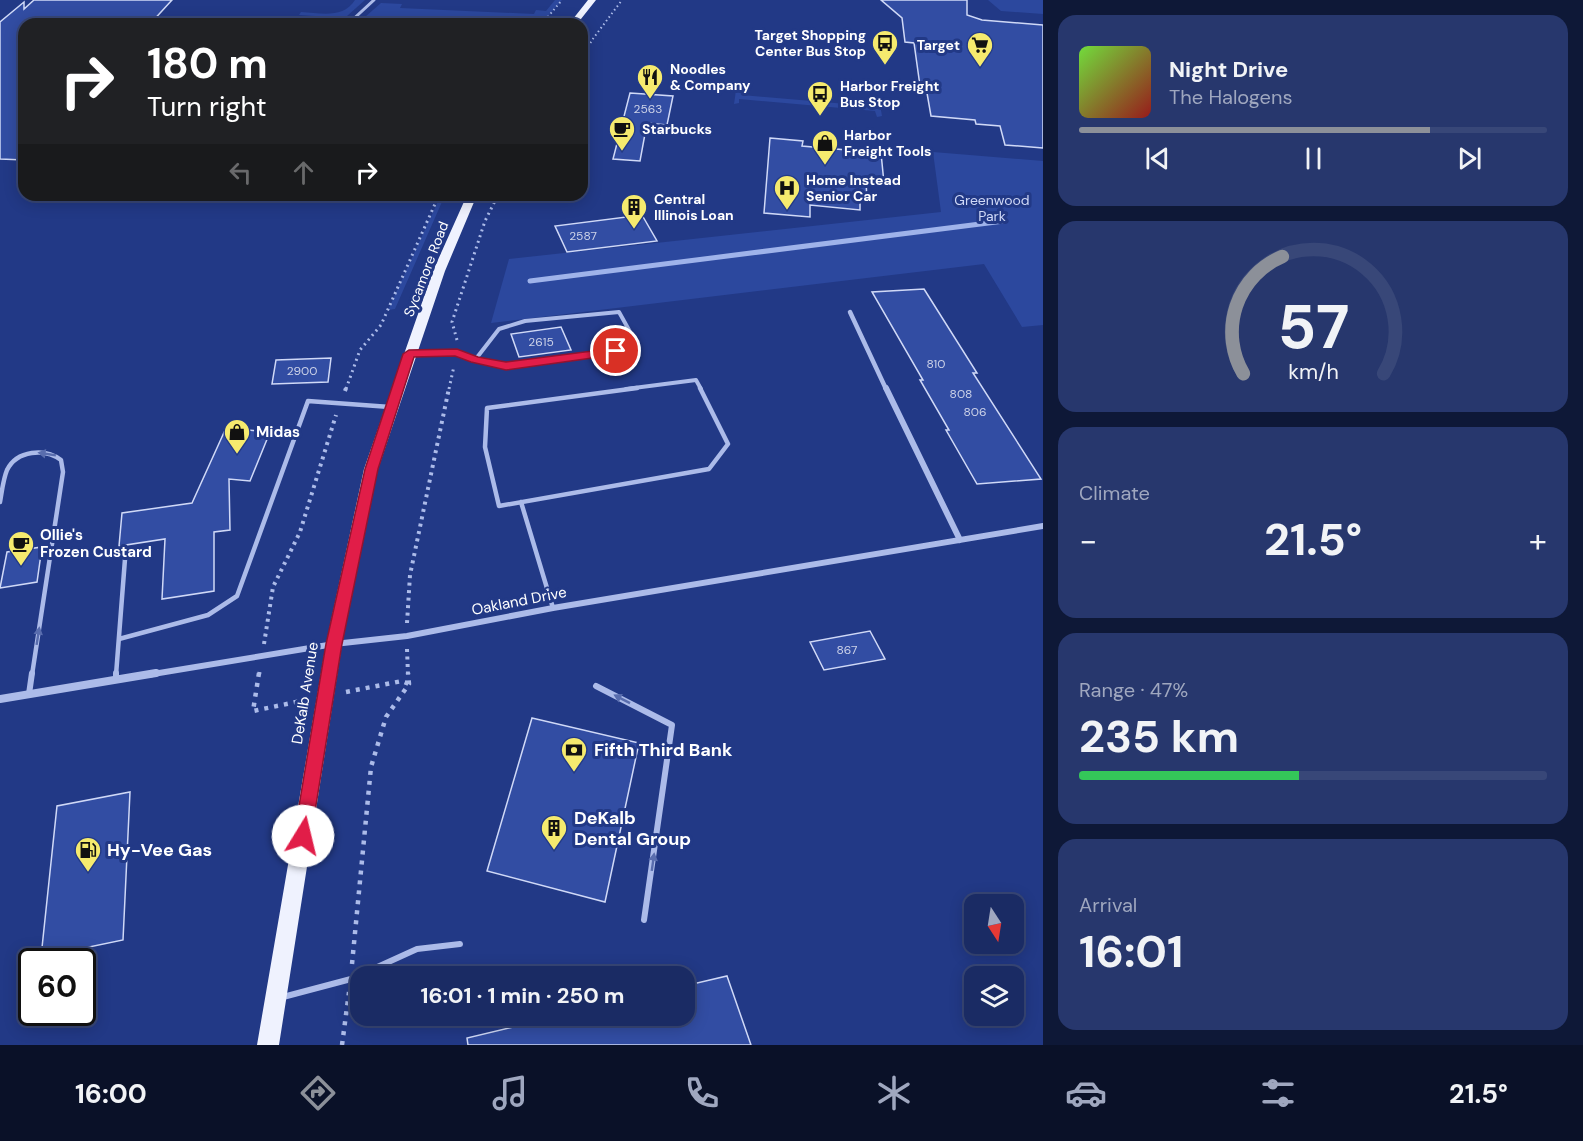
<!DOCTYPE html>
<html lang="en">
<head>
<meta charset="utf-8">
<style>
	:root { --surface:#1a2b64; --page:#27376d; --text:#f1f3f6; --muted:#9fa7bf; --line:#384778; --accent:#8c9099 }
	body { margin:0; font-family:"DM Sans",sans-serif; background:var(--page); color:var(--text); height:100vh; display:flex; flex-direction:column; font-size:22px; white-space:nowrap }
	* { box-sizing:border-box; margin:0 }
	p { font-size:20px; color:var(--muted) }
	.icon { flex:none; width:33px; height:33px; fill:none; stroke:currentColor; stroke-width:2; stroke-linecap:round; stroke-linejoin:round }
	.map { position:relative; flex:1; overflow:hidden }
	.panel { display:flex; flex-direction:column; gap:15px; padding:15px; background:#0e1837; width:540px }
	.panel>* { flex:none }
	.guide { position:absolute; left:18px; top:18px; width:570px; height:183px; border-radius:18px; box-shadow:0 3px 15px #0003,0 0 0 2px var(--line); background:#202124; color:#fff; overflow:hidden }
	.needle { width:39px; rotate:168deg }
	.tools { position:absolute; left:964px; top:894px; display:grid; gap:12px }
	.tools a { display:grid; place-items:center; width:60px; height:60px; border-radius:12px; background:var(--surface); box-shadow:0 3px 15px #0003,0 0 0 2px var(--line); font-size:30px }
	.speed { position:absolute; left:18px; top:948px; display:flex; gap:12px; font-size:30px; font-weight:700; text-align:center }
	.speed>* { display:grid; place-content:center; width:78px; height:78px; border-radius:50%; background:var(--surface); box-shadow:0 3px 15px #0003,0 0 0 2px var(--line); line-height:1 }
	.speed .limit { border:3px solid #111; border-radius:9px; background:#fff; color:#111 }
	.pin { position:absolute; display:grid; place-items:center; width:51px; height:51px; color:#fff; margin:-26px; border:3px solid #fff; border-radius:50%; box-shadow:0 2px 6px #0007 }
	.me { position:absolute; width:66px; margin:-33px; rotate:9deg; stroke-linejoin:round; filter:drop-shadow(0 0 4px #0008) }
	.turn { display:flex; align-items:center; gap:21px; height:126px; padding:0 30px; font-size:27px }
	.turn .icon { width:78px; height:78px; stroke-width:2.5 }
	.turn b { display:block; font-size:42px; line-height:51px }
	.lanes { display:flex; align-items:center; height:57px; padding:0 30px; background:#0003; justify-content:center; gap:30px; direction:ltr }
	.lanes .off { opacity:.35 }
	.big { font-size:45px; font-weight:700; line-height:1.1 }
	.panel .card { flex:1; display:flex; flex-direction:column; justify-content:center; gap:9px; min-width:0; padding:0 21px; border-radius:18px; background:var(--page) }
	.panel .dial { align-items:center; gap:0 }
	.dial svg { height:156px; overflow:visible; fill:none; stroke:var(--line); stroke-width:7; stroke-linecap:round; text-anchor:middle }
	.dial text { fill:var(--text); stroke:none }
	.song { display:flex; align-items:center; gap:18px }
	.cover { width:72px; height:72px; border-radius:9px; background:linear-gradient(135deg,hsl(100 70% 55%),hsl(0 70% 35%)) }
	.played { height:6px; border-radius:3px; background:linear-gradient(90deg,var(--accent) 75%,var(--line) 75%) }
	.keys { display:flex; justify-content:space-around; direction:ltr }
	.heat { display:flex; justify-content:space-between; align-items:center; font-size:33px; direction:ltr }
	.charge { height:9px; border-radius:4px; background:linear-gradient(90deg,#34c759 47%,var(--line) 0) }
	.trip { position:absolute; left:350px; top:966px; width:345px; height:60px; border-radius:18px; background:var(--surface); box-shadow:0 3px 15px #0003,0 0 0 2px var(--line); font-weight:700; line-height:60px; text-align:center }
	.tabs { display:flex; height:96px; justify-content:space-around; align-items:center; background:#0a1128; color:var(--muted) }
	.tabs .icon { width:42px; height:42px }
	.tabs .current { color:var(--accent) }
	.tabs b { font-size:27px; color:var(--text) }
	main { display:flex; flex:1; min-height:0 }
	.map>svg:first-child { display:block }
	.green { fill:#2c489e }
	.lines { fill:none; stroke-linecap:round; stroke-linejoin:round }
	.stream { stroke:#9fb3ea; stroke-width:5 }
	.building { fill:#324da3; stroke:#d0d9f7; stroke-width:1.5 }
	.path-far3 { stroke:#acbbe9; stroke-width:2; stroke-dasharray:1.5 3; stroke-linecap:butt }
	.path-far2 { stroke:#acbbe9; stroke-width:3; stroke-dasharray:2 4; stroke-linecap:butt }
	.path-far1 { stroke:#acbbe9; stroke-width:4; stroke-dasharray:3 4.5; stroke-linecap:butt }
	.path { stroke:#acbbe9; stroke-width:4.5; stroke-dasharray:4 6; stroke-linecap:butt }
	.service-far3 { stroke:#acbbe9; stroke-width:3 }
	.service-far2 { stroke:#acbbe9; stroke-width:4 }
	.service-far1 { stroke:#acbbe9; stroke-width:4.5 }
	.service { stroke:#acbbe9; stroke-width:6 }
	.minor-far2 { stroke:#acbbe9; stroke-width:4.5 }
	.minor-far1 { stroke:#acbbe9; stroke-width:6 }
	.minor { stroke:#acbbe9; stroke-width:8 }
	.primary { fill:#eff2fe; fill-rule:evenodd }
	.oneway { fill:#596dae }
	.route { fill:#e11d48; stroke:#92132f; stroke-width:1.5 }
	.labels { text-anchor:middle; stroke-width:6; stroke-linejoin:round; paint-order:stroke }
	.number-label { font-size:12px; fill:#ccd2e8 }
	.far-poi-label { font-size:14px; font-weight:bold; fill:#fff; stroke:#223986; text-anchor:start }
	.far-park-label { font-size:14px; fill:#d0d9f7; stroke:#223986 }
	.far-street-label { font-size:14px; fill:#fff; stroke:#223986 }
	.poi-label { font-size:15px; font-weight:bold; fill:#fff; stroke:#223986; text-anchor:start }
	.street-label { font-size:15px; fill:#fff; stroke:#223986 }
	.near-poi-label { font-size:18px; font-weight:bold; fill:#fff; stroke:#223986; text-anchor:start }
</style>
</head>
<body>
<main>
<div class="map">
<svg width="1043" height="1045" viewBox="0 0 1043 1045">
	<rect width="100%" height="100%" fill="#223986"/>
	<path class="green" d="M 355,0 L 365,0 L 338,24 L 326,24 L 330,17 L 299,15 L 301,12 C 321,13 343,19 355,0 Z
		M 555,0 L 562,0 L 541,24 L 392,24 L 367,20 L 365,17 L 381,3 L 402,4 L 400,8 L 534,14 L 536,10 L 546,11 Z
		M 988,0 L 1043,0 L 1043,14 L 1001,11 Z
		M 740,89 L 742,90 L 742,95 L 870,106 L 871,102 L 874,101 L 880,105 L 882,116 L 877,117 L 875,111 L 739,99 L 739,103 L 734,104 L 736,90 Z
		M 933,152 L 1043,161 L 1043,325 L 1022,327 L 984,264 L 491,323 L 509,259 L 941,212 Z
		M 441,195 L 445,195 L 395,309 L 388,310 Z"/>
	<g class="lines">
		<path class="stream" d="M 530,281 L 1004,221"/>
	</g>
	<path class="building" d="M 34,0 L 172,0 L 150,24 L 24,24 L 24,160 L 0,159 L 0,22 L 24,2 L 24,9 Z
		M 881,0 L 967,0 L 967,15 L 982,20 L 1043,25 L 1043,148 L 1005,145 L 1000,126 L 976,124 L 975,120 L 931,116 L 927,93 L 921,93 L 914,43 L 905,42 L 902,18 Z
		M 630,93 L 673,96 L 667,125 L 647,123 L 640,161 L 613,159 Z
		M 770,138 L 803,141 L 802,146 L 881,153 L 884,183 L 866,181 L 867,200 L 860,200 L 860,210 L 810,205 L 810,217 L 764,213 Z
		M 642,215 L 657,241 L 567,252 L 555,226 Z
		M 924,289 L 977,373 L 973,373 L 1041,479 L 977,484 L 946,430 L 949,430 L 920,380 L 923,380 L 872,292 Z
		M 561,327 L 571,350 L 519,357 L 511,334 Z
		M 331,358 L 328,382 L 272,384 L 276,360 Z
		M 226,428 L 270,432 L 250,481 L 229,479 L 230,530 L 214,532 L 214,591 L 162,599 L 165,539 L 119,546 L 122,513 L 192,503 Z
		M 42,547 L 37,582 L 0,588 L 7,552 Z
		M 870,631 L 885,659 L 824,670 L 810,642 Z
		M 532,718 L 639,743 L 605,902 L 487,871 Z
		M 130,792 L 123,940 L 41,957 L 57,806 Z
		M 727,976 L 751,1045 L 468,1045 L 467,1038 L 560,1016 L 684,1016 L 684,986 Z"/>
	<g class="lines">
		<path class="path-far3" d="M 542,24 L 562,0
			M 582,59 L 592,40 L 622,0"/>
		<path class="path-far2" d="M 457,340 L 452,322 L 485,221 L 498,195
			M 346,389 L 360,350 L 381,325 L 439,195
			M 449,389 L 454,366"/>
		<path class="path-far1" d="M 345,391 L 346,388
			M 407,623 L 410,575 L 449,388
			M 264,644 L 273,587 L 300,532 L 336,415
			M 407,649 L 408,675
			M 259,675 L 260,669"/>
		<path class="path" d="M 259,673 L 253,711 L 306,700
			M 346,692 L 402,681 L 409,684
			M 352,964 L 371,767 L 386,717 L 409,684 L 408,673
			M 342,1045 L 349,992"/>
		<path class="service-far3" d="M 348,24 L 374,0"/>
		<path class="service-far2" d="M 619,312 L 639,348 L 505,366 L 475,360 L 499,329 L 525,321 Z
			M 412,354 L 457,352 L 475,360
			M 626,389 L 696,380 L 701,389"/>
		<path class="service-far1" d="M 637,388 L 487,408 L 485,447 L 499,506 L 709,469 L 728,444 L 700,388
			M 0,502 C 2,491 3,480 7,470 C 17,450 45,448 61,460 L 63,472 L 32,675
			M 521,502 L 553,608
			M 119,639 L 208,615 L 237,596 L 308,401 L 390,407
			M 116,675 L 125,559"/>
		<path class="service" d="M 116,680 L 116,673
			M 596,686 L 672,725 L 644,920
			M 29,694 L 32,673
			M 283,997 L 351,979 L 417,949 L 460,944"/>
		<path class="minor-far2" d="M 850,312 L 886,389"/>
		<path class="minor-far1" d="M 886,388 L 960,540
			M 147,675 L 334,644 L 407,636 L 553,608 L 1043,526"/>
		<path class="minor" d="M 0,699 L 156,673"/>
		<path class="primary" d="M 588,0 L 596,0 L 577,24 L 569,24 Z
			M 467,195 L 477,195 L 445,271 L 378,469 L 342,644 L 279,1045 L 257,1045 L 326,644 L 364,469 L 433,271 Z"/>
	</g>
	<defs><path id="oneway-solid" d="M-6-.8H1V-3.2L6.5 0L1 3.2V.8H-6Z" transform="scale(1.5)"/></defs>
	<g class="oneway">
		<use href="#oneway-solid" transform="translate(47 454) rotate(-171)"/>
		<use href="#oneway-solid" transform="translate(38 636) rotate(-81)"/>
		<use href="#oneway-solid" transform="translate(622 699) rotate(-153)"/>
		<use href="#oneway-solid" transform="translate(653 862) rotate(-82)"/>
	</g>
	<path class="route" d="M 616,348 L 622,351 L 621,354 L 506,370 L 471,362 L 455,356 L 414,357 L 378,469 L 342,644 L 311,836 L 309,842 L 303,844 L 296,842 L 294,836 L 326,644 L 365,469 L 403,354 L 409,350 L 457,349 L 478,357 L 506,362 Z"/>
	<defs>
		<g id="bus-pin" transform="scale(1.35)"><path d="M0 17L-7.5 6A9.5 9.5 0 1 1 7.5 6Z" fill="#f5ea6e" stroke="#223986"/><path d="M-5-6H5V4H4V6H2V4H-2V6H-4V4H-5ZM-3.5-4V0h7V-4ZM-3.5 1.2v1.5H-2V1.2ZM2 1.2v1.5H3.5V1.2Z" fill="#111"/></g>
		<g id="supermarket-pin" transform="scale(1.35)"><path d="M0 17L-7.5 6A9.5 9.5 0 1 1 7.5 6Z" fill="#f5ea6e" stroke="#223986"/><path d="M-6-5.5h2.5l.6 2H6L4.5 2H-2.5L-4.4-4H-6ZM-1.5 3.2a1.3 1.3 0 1 0 .1 0ZM3 3.2a1.3 1.3 0 1 0 .1 0Z" fill="#111"/></g>
		<g id="restaurant-pin" transform="scale(1.35)"><path d="M0 17L-7.5 6A9.5 9.5 0 1 1 7.5 6Z" fill="#f5ea6e" stroke="#223986"/><path d="M-5-6h1v4h1v-4h1v4h1v-4h1v5L-1.5 .5V6h-2V.5L-5-1ZM5-6V6H3V1.5H1.5Q1.5-4 5-6Z" fill="#111"/></g>
		<g id="cafe-pin" transform="scale(1.35)"><path d="M0 17L-7.5 6A9.5 9.5 0 1 1 7.5 6Z" fill="#f5ea6e" stroke="#223986"/><path d="M-5.5-4.5H6V0H3Q3 3.5 0 3.5H-2.5Q-5.5 3.5-5.5 0ZM3-3.2v2h1.7v-2ZM-6 4.5H4V6H-6Z" fill="#111"/></g>
		<g id="shop-pin" transform="scale(1.35)"><path d="M0 17L-7.5 6A9.5 9.5 0 1 1 7.5 6Z" fill="#f5ea6e" stroke="#223986"/><path d="M-5-2.5h2.3a2.7 3.5 0 0 1 5.4 0H5L5.5 6h-11ZM-1.5-2.5h3a1.5 2.3 0 0 0-3 0Z" fill="#111"/></g>
		<g id="hospital-pin" transform="scale(1.35)"><path d="M0 17L-7.5 6A9.5 9.5 0 1 1 7.5 6Z" fill="#f5ea6e" stroke="#223986"/><path d="M-5-5h3v3.5h4V-5h3V5h-3V1.5h-4V5h-3Z" fill="#111"/></g>
		<g id="building-pin" transform="scale(1.35)"><path d="M0 17L-7.5 6A9.5 9.5 0 1 1 7.5 6Z" fill="#f5ea6e" stroke="#223986"/><path d="M-4-6H4V6H1V3H-1V6H-4ZM-2.5-4.3h1.7v1.8h-1.7ZM.8-4.3h1.7v1.8H.8ZM-2.5-1h1.7V.8h-1.7ZM.8-1h1.7V.8H.8Z" fill="#111"/></g>
		<g id="bank-pin" transform="scale(1.35)"><path d="M0 17L-7.5 6A9.5 9.5 0 1 1 7.5 6Z" fill="#f5ea6e" stroke="#223986"/><path d="M-6-4H6V4H-6ZM0-2.3a2.3 2.3 0 1 0 0 4.6a2.3 2.3 0 1 0 0-4.6Z" fill="#111"/></g>
		<g id="fuel-pin" transform="scale(1.35)"><path d="M0 17L-7.5 6A9.5 9.5 0 1 1 7.5 6Z" fill="#f5ea6e" stroke="#223986"/><path d="M-5.5-6h7V0h2V4h1.3V-2.5L3-4.5l.8-.8L6-3V5H2.5V1h-1V6h-7ZM-4.2-4.7v3.2H.2V-4.7Z" fill="#111"/></g>
	</defs>
	<g fill-rule="evenodd">
		<use href="#bus-pin" x="885" y="43"/>
		<use href="#supermarket-pin" x="980" y="45"/>
		<use href="#restaurant-pin" x="650" y="77"/>
		<use href="#bus-pin" x="820" y="94"/>
		<use href="#cafe-pin" x="622" y="129"/>
		<use href="#shop-pin" x="825" y="143"/>
		<use href="#hospital-pin" x="787" y="188"/>
		<use href="#building-pin" x="634" y="207"/>
		<use href="#shop-pin" x="237" y="432"/>
		<use href="#cafe-pin" x="21" y="544"/>
		<use href="#bank-pin" x="574" y="750"/>
		<use href="#building-pin" x="554" y="828"/>
		<use href="#fuel-pin" x="88" y="850"/>
	</g>
	<g class="labels">
		<g class="number-label">
			<text x="648" y="113">2563</text>
			<text x="583" y="240">2587</text>
			<text x="541" y="346">2615</text>
			<text x="936" y="368">810</text>
			<text x="302" y="375">2900</text>
			<text x="961" y="398">808</text>
			<text x="975" y="416">806</text>
			<text x="847" y="654">867</text>
		</g>
		<g class="far-poi-label">
			<text x="866" y="40" text-anchor="end">Target Shopping<tspan x="866" dy="16">Center Bus Stop</tspan></text>
			<text x="960" y="50" text-anchor="end">Target</text>
			<text x="670" y="74">Noodles<tspan x="670" dy="16">&amp; Company</tspan></text>
			<text x="840" y="91">Harbor Freight<tspan x="840" dy="16">Bus Stop</tspan></text>
			<text x="642" y="134">Starbucks</text>
			<text x="844" y="140">Harbor<tspan x="844" dy="16">Freight Tools</tspan></text>
			<text x="806" y="185">Home Instead<tspan x="806" dy="16">Senior Car</tspan></text>
			<text x="654" y="204">Central<tspan x="654" dy="16">Illinois Loan</tspan></text>
		</g>
		<g class="far-park-label">
			<text x="992" y="205">Greenwood<tspan x="992" dy="16">Park</tspan></text>
		</g>
		<g class="far-street-label">
			<text transform="translate(426 269) rotate(-69)" y="5">Sycamore Road</text>
		</g>
		<g class="poi-label">
			<text x="256" y="437">Midas</text>
			<text x="40" y="540">Ollie's<tspan x="40" dy="17">Frozen Custard</tspan></text>
		</g>
		<g class="street-label">
			<text transform="translate(519 601) rotate(-11)" y="5">Oakland Drive</text>
			<text transform="translate(305 693) rotate(-81)" y="5">DeKalb Avenue</text>
		</g>
		<g class="near-poi-label">
			<text x="594" y="756">Fifth Third Bank</text>
			<text x="574" y="824">DeKalb<tspan x="574" dy="21">Dental Group</tspan></text>
			<text x="107" y="856">Hy-Vee Gas</text>
		</g>
	</g>
</svg>
<div class="tools">
<a><svg class="needle" viewBox="-14 -14 28 28"><path d="M0-13l5 13h-10z" fill="#e53935"/><path d="M0 13l5-13h-10z" fill="#9fa7bf"/></svg></a>
<a><svg class="icon" aria-label="layers" viewBox="0 0 24 24"><path d="M12 4l9 5-9 5-9-5zM3 14l9 5 9-5"/></svg></a>
</div>
<div class="speed"><div class="limit">60</div></div>
<div class="pin" style="left:616px;top:351px;background:#d93025"><svg class="icon" aria-label="arrive" viewBox="0 0 24 24"><path d="M6 21V4h12l-3 4 3 4H6"/></svg></div>
<svg class="me" style="left:303px;top:836px" viewBox="-20 -20 40 40"><circle r="19" fill="#fff"/><path d="M0-13L10 11 0 6-10 11z" fill="#e11d48"/></svg>
<div class="trip">16:01 · 1 min · 250 m</div>
<div class="guide">
<div class="turn"><svg class="icon" aria-label="right" viewBox="0 0 24 24"><path d="M7 20v-9h11M14 6l5 5-5 5"/></svg><div><b>180 m</b>Turn right</div></div>
<div class="lanes"><svg class="icon off" aria-label="left" viewBox="0 0 24 24"><path d="M17 20v-9H6M10 6l-5 5 5 5"/></svg><svg class="icon off" aria-label="ahead" viewBox="0 0 24 24"><path d="M12 20V5M6 11l6-6 6 6"/></svg><svg class="icon" aria-label="right" viewBox="0 0 24 24"><path d="M7 20v-9h11M14 6l5 5-5 5"/></svg></div>
</div>
</div>
<section class="panel">
<div class="card">
<div class="song"><i class="cover"></i><div><b>Night Drive</b><p>The Halogens</p></div></div>
<div class="played"></div>
<div class="keys"><svg class="icon" aria-label="previous" viewBox="0 0 24 24"><path d="M18 5L8 12l10 7zM5 5v14"/></svg><svg class="icon" aria-label="pause" viewBox="0 0 24 24"><path d="M8 5v14M16 5v14"/></svg><svg class="icon" aria-label="next" viewBox="0 0 24 24"><path d="M6 5l10 7-10 7zM19 5v14"/></svg></div>
</div>
<div class="card dial"><svg viewBox="0 0 100 80">
<path d="M14 69A42 42 0 1 1 86 69"/>
<path d="M14 69A42 42 0 0 1 34 9" stroke="#8c9099"/>
<text x="50" y="56" font-size="32" font-weight="700">57</text>
<text x="50" y="72" font-size="11">km/h</text>
</svg></div>
<div class="card"><p>Climate</p>
<div class="heat"><a>−</a><b class="big">21.5°</b><a>+</a></div>
</div>
<div class="card"><p>Range · 47%</p><b class="big">235 km</b><div class="charge"></div></div>
<div class="card"><p>Arrival</p><b class="big">16:01</b></div>
</section>
</main>
<nav class="tabs">
<b>16:00</b>
<svg class="icon current" aria-label="directions" viewBox="0 0 24 24"><path d="M12 3l9 9-9 9-9-9zM9 14v-3h6M13 9l2 2-2 2"/></svg>
<svg class="icon" aria-label="music" viewBox="0 0 24 24"><path d="M9 18V5l10-2v13"/><circle cx="6" cy="18" r="3"/><circle cx="16" cy="16" r="3"/></svg>
<svg class="icon" aria-label="phone" viewBox="0 0 24 24"><path d="M5 4h4l2 5-3 2q2 4 5 5l2-3 5 2v4C11 20 4 13 5 4z"/></svg>
<svg class="icon" aria-label="climate" viewBox="0 0 24 24"><path d="M12 3v18M4 7l16 10M4 17L20 7"/></svg>
<svg class="icon" aria-label="car" viewBox="0 0 24 24"><path d="M5 17H2v-5l4-1 3-4h7l3 4 3 1v5h-3M9 17h6M6 11h13"/><circle cx="7" cy="17" r="2"/><circle cx="17" cy="17" r="2"/></svg>
<svg class="icon" aria-label="filters" viewBox="0 0 24 24"><path d="M4 7h16M4 17h16"/><circle cx="9" cy="7" r="2"/><circle cx="15" cy="17" r="2"/></svg>
<b>21.5°</b>
</nav>
</body>
</html>
